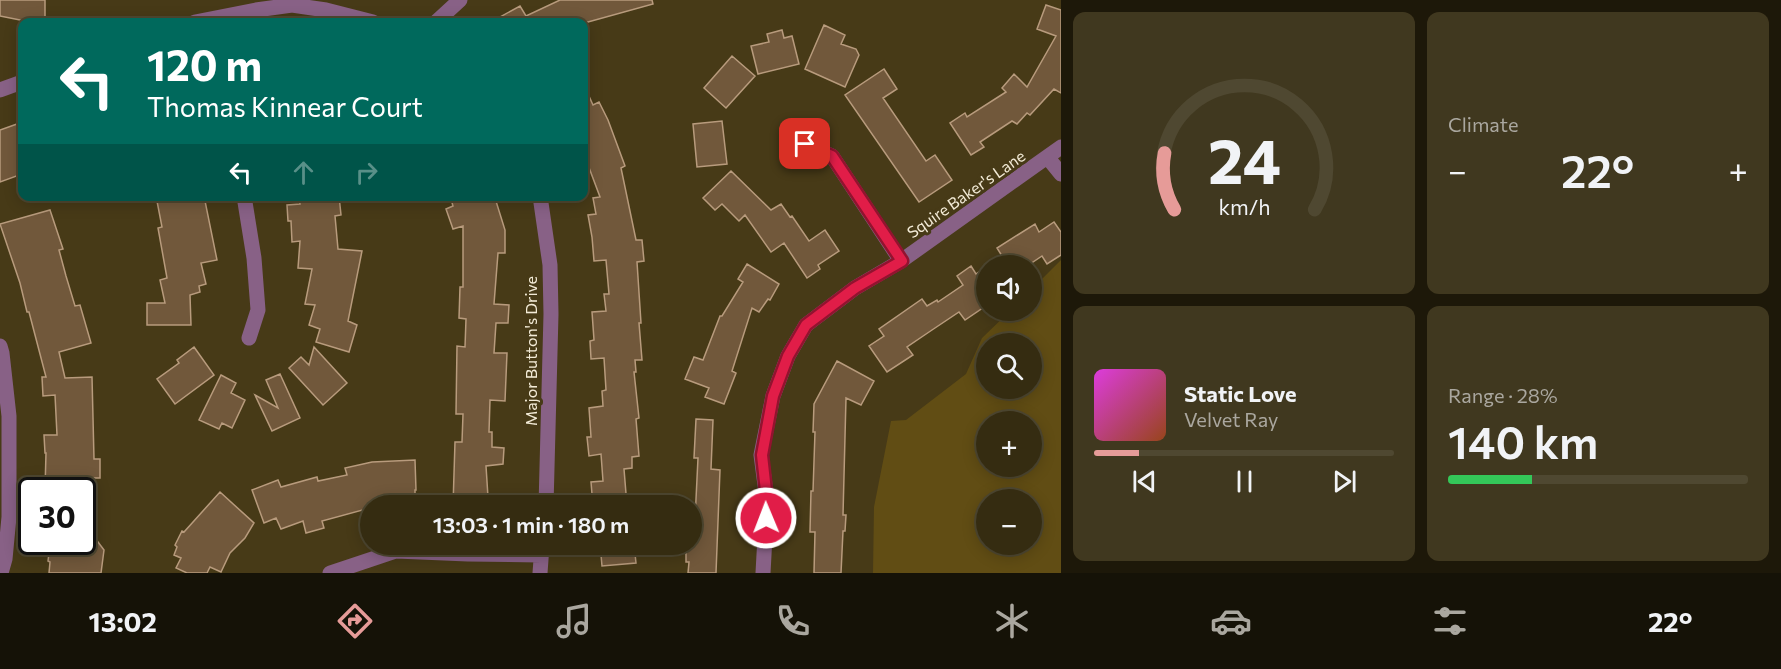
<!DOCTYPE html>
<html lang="en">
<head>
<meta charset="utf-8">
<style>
	:root { --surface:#352c11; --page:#40381f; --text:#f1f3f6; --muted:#aaa79f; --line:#4f4831; --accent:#e69b98 }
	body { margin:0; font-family:Commissioner,sans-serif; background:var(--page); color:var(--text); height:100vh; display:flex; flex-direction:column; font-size:22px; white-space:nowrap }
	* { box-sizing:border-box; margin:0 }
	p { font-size:20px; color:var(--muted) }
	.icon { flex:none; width:33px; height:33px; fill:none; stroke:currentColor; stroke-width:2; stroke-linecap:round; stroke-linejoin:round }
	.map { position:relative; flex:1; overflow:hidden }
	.sheet { display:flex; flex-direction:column; gap:12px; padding:12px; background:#1d1809; width:720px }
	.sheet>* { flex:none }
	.hud { position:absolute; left:18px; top:18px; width:570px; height:183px; border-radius:12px; box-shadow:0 3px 15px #0003,0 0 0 2px var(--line); background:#00695c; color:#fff; overflow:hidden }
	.controls { position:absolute; left:976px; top:255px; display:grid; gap:12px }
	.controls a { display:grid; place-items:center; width:66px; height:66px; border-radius:50%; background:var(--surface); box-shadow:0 3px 15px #0003,0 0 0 2px var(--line); font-size:30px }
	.speed { position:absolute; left:18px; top:477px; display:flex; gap:12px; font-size:30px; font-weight:700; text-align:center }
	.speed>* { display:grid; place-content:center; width:78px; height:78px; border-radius:50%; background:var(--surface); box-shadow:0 3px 15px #0003,0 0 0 2px var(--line); line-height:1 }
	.speed .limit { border:3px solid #111; border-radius:9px; background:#fff; color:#111 }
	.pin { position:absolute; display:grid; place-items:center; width:51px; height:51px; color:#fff; margin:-26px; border-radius:12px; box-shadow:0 3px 9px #0006 }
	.me { position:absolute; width:66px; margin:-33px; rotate:359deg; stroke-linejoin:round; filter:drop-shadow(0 0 4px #0008) }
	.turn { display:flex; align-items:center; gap:21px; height:126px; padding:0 30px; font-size:27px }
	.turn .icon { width:78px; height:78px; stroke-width:2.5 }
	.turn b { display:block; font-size:42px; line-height:51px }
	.lanes { display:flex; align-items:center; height:57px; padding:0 30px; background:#0003; justify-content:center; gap:30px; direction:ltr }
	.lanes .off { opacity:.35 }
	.big { font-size:45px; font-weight:600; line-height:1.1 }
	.sheet .widget { flex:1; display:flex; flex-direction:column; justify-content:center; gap:9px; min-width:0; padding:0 21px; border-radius:12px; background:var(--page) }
	.sheet .dial { align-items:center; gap:0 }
	.dial svg { height:156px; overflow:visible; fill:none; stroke:var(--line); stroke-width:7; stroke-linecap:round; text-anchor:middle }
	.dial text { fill:var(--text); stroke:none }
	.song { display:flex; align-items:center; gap:18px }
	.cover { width:72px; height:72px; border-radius:9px; background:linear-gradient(135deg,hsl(300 70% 55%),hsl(20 70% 35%)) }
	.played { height:6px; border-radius:3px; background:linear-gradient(90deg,var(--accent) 15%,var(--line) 15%) }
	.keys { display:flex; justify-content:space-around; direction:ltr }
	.heat { display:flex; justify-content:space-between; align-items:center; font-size:33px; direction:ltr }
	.charge { height:9px; border-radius:4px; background:linear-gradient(90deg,#34c759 28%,var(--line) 0) }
	.sheet .tiles { flex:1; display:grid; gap:12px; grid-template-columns:repeat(2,1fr) }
	.trip { position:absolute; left:360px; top:495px; width:342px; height:60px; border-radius:30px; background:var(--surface); box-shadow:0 3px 15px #0003,0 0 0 2px var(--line); font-weight:600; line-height:60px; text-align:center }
	.menu { display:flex; height:96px; justify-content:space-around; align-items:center; background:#151207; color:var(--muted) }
	.menu .icon { width:42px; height:42px }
	.menu .on { color:var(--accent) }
	.menu b { font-size:27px; color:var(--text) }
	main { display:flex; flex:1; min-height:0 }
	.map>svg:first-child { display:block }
	.green { fill:#614d14; fill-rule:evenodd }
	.building { fill:#71583b; stroke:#b89b7d; stroke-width:1.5 }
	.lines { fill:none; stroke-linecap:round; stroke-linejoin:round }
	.minor { stroke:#886186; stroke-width:15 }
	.route-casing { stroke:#92132f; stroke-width:15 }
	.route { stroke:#e11d48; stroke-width:10 }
	.labels { text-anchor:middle; stroke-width:6; stroke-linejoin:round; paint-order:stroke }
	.street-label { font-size:16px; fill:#f3ebd7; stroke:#473a17 }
</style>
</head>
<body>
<main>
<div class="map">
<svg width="1061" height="573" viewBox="0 0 1061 573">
	<rect width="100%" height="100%" fill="#473a17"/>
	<path class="green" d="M 1061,260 L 1061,573 L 873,573 L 874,507 L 891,421 L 906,420 L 966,374 L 982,338 L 1010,311 L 1032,310 L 1032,289 ZM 987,344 L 1032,344 L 1032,388 L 987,388 ZM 987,422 L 1032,422 L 1032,466 L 987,466 ZM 987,500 L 1032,500 L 1032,544 L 987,544 Z"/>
	<path class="building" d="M 0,0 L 45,0 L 45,22 L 30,22 L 0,16 Z
		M 560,0 L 652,0 L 653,4 L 588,22 L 491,22 L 520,6 L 526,16 Z
		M 1046,5 L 1061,10 L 1061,93 L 1054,89 L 1030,115 L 1027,113 L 1017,124 L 1012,121 L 980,142 L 984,147 L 971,155 L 950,123 L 965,113 L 967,117 L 1006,92 L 1002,88 L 1014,74 L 1027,87 L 1056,36 L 1037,29 Z
		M 824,25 L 845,35 L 841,44 L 856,49 L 859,55 L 845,87 L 805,69 Z
		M 782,30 L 784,38 L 792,36 L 799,64 L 758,74 L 751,46 L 769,42 L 767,34 Z
		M 732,56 L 755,76 L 726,108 L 704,88 Z
		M 884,69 L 897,89 L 883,98 L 926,161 L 935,155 L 952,180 L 919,202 L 845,95 Z
		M 584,85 L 593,105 L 599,102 L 608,120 L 625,166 L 621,168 L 636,240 L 642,240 L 644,261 L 637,262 L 641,323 L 639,323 L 642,360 L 635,360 L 636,372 L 634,372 L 639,418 L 636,419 L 639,456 L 632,457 L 632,468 L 624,469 L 627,506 L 593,506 L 591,482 L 603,481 L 601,454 L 589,456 L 587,437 L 591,437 L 589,408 L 603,406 L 602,391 L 606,390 L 604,358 L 591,359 L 590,341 L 594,340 L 592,312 L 606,311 L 604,294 L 609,294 L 606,260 L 594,261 L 592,237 L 588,215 L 596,214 L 593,198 L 600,197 L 588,165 L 584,166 Z
		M 722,121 L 727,164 L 697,167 L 693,124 Z
		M 17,124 L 18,126 L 22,124 L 22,174 L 0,182 L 0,130 Z
		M 731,171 L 771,210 L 781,204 L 790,217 L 792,216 L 809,241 L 825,230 L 839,251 L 818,265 L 820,269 L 807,278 L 784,243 L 771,252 L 745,215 L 739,221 L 722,204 L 715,210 L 703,198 Z
		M 156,196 L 204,196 L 217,260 L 201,263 L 206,284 L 199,286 L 200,292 L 190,295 L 191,325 L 147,325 L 147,303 L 165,303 L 160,280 L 167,278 L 158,228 L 162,227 Z
		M 299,196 L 339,196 L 341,215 L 335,216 L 338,249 L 362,251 L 348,321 L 357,325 L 349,352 L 316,342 L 320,329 L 309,325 L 315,305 L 305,304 L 312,269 L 298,268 L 300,241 L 292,242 L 291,221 L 288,221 L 287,205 L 300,204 Z
		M 450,196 L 482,196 L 484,202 L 495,198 L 505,230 L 505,253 L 498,253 L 494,304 L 509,305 L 508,323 L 496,323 L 494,353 L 507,353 L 505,401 L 490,400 L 489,432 L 492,432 L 492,447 L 504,448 L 503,464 L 486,466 L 488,497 L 482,497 L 482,506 L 453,506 L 455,442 L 462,442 L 463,414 L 456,414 L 457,346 L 465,347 L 466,319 L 459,318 L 460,287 L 463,287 L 463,226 L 453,229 L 446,209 L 453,206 Z
		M 50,210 L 63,249 L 59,250 L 66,276 L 75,306 L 80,305 L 91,343 L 59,352 L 65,378 L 92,377 L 94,459 L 100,459 L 100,478 L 93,478 L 91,489 L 45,489 L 46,453 L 45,453 L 44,435 L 57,435 L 55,395 L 43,396 L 42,377 L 46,377 L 29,312 L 27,312 L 20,283 L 0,224 Z
		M 1054,222 L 1061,232 L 1061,255 L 1047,264 L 1042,256 L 1027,266 L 988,266 L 1002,256 L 997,248 L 1035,224 L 1039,232 Z
		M 747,264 L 779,284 L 770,300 L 768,299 L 759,312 L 752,308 L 732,371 L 736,373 L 724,404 L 705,397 L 709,388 L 685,379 L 694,357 L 703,360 L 720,316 L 722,316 L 743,282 L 738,279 Z
		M 971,266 L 976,274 L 987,266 L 987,305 L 965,320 L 959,312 L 932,330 L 907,347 L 913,355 L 887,372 L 869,346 L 884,336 L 879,329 L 922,299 L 927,306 L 937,300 L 938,302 L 963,285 L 957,276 Z
		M 194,347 L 214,375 L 175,404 L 157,379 L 179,363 L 177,360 Z
		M 314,347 L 347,383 L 323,405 L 289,368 L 301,357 L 309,365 Z
		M 837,361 L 874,381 L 861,405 L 846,398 L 843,515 L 846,515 L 845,531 L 843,531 L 841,573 L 814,573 L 815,532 L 810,532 L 811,491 L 813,491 L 815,432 L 813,432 L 814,404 Z
		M 280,374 L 300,418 L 272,431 L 255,395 L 278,408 L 266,380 Z
		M 221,375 L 236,383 L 231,393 L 245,400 L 232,428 L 222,423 L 219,429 L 199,420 Z
		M 696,419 L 713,420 L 711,469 L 720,470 L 716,573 L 688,573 L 689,562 L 686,562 L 686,544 L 692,544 L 692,524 L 695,524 L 695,520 L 698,458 L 694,458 Z
		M 415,460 L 416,490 L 415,490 L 415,494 L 400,495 L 401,506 L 370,506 L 370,508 L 322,521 L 324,528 L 306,533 L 303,521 L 281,529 L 276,518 L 264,523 L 252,490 L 278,480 L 281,487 L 317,477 L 318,481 L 347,475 L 345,468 L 372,462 Z
		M 220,492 L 254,523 L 245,538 L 230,553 L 221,572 L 210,567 L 207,573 L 187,573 L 176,568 L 181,558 L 174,555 L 177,547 L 175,545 L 182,531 L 184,532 Z
		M 82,536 L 95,538 L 104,550 L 101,573 L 49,573 L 50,562 L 48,561 L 50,545 L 55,546 L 56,542 L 82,542 Z
		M 600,544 L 634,544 L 636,563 L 602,566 Z"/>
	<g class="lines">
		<path class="minor" d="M 195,22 L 256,10 L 292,5 L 326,10 L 373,22
			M 436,22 L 460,0
			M 0,90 L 22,82
			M 805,144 L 832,156 L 901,261
			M 1048,158 L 1061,174
			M 244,196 L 254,258 L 258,310 L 249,338
			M 540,196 L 550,265 L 551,314 L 546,506
			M 0,346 L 2,353 L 9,416 L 9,517 L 5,559 L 1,573
			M 330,573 L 396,551 L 468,554 L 541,555
			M 540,573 L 542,546
			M 763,573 L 767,500 L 761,455 L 773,396 L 788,356 L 806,325 L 855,288 L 901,261 L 1061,147"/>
	</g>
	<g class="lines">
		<g class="route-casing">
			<path id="route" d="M 766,518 L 767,500 L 762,455 L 773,396 L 788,356 L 806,325 L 855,288 L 902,261 L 832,156 L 805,144"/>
		</g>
		<use href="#route" class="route"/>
	</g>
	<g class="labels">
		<g class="street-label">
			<text transform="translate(966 194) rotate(-35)" y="6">Squire Baker's Lane</text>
			<text transform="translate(531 351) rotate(-90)" y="6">Major Button's Drive</text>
		</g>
	</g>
</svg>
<div class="controls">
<a><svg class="icon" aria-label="sound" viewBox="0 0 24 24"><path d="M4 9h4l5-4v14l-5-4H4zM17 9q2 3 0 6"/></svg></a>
<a><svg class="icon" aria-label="search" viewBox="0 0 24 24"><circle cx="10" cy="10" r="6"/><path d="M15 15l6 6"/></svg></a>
<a>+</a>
<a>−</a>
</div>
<div class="speed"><div class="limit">30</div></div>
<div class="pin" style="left:805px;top:144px;background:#d93025"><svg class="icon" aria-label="arrive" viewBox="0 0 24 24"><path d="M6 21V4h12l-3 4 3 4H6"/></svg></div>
<svg class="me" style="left:766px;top:518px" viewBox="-20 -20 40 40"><circle r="17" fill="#e11d48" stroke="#fff" stroke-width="3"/><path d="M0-11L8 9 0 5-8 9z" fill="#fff"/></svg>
<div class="trip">13:03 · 1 min · 180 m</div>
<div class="hud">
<div class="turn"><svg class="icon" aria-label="left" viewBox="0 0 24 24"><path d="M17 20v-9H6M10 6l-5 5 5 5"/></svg><div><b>120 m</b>Thomas Kinnear Court</div></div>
<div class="lanes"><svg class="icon" aria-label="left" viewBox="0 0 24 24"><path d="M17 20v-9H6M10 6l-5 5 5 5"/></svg><svg class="icon off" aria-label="ahead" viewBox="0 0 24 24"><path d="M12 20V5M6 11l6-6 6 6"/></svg><svg class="icon off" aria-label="right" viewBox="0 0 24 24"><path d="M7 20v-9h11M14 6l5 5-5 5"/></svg></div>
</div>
</div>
<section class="sheet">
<div class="tiles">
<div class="widget dial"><svg viewBox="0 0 100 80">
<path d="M14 69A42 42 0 1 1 86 69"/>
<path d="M14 69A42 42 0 0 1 9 40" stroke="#e69b98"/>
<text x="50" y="56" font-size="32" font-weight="700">24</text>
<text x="50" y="72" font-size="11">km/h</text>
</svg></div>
<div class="widget"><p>Climate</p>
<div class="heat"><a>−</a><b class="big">22°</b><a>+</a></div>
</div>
<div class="widget">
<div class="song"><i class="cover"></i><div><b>Static Love</b><p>Velvet Ray</p></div></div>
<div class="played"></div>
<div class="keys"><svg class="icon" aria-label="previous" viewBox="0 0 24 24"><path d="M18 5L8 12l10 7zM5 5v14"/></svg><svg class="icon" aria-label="pause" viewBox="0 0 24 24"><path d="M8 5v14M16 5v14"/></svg><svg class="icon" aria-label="next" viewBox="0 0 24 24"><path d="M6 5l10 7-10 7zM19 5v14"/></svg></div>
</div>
<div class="widget"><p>Range · 28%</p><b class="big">140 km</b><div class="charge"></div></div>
</div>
</section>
</main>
<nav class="menu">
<b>13:02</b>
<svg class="icon on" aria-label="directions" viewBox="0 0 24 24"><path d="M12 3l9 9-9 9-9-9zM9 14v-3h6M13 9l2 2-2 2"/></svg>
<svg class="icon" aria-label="music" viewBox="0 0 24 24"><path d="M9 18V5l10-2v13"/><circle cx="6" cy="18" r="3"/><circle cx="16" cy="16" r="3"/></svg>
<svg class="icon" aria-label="phone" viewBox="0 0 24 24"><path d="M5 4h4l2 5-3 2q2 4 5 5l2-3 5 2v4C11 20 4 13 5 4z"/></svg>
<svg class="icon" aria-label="climate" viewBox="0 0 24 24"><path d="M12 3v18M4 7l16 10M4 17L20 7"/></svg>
<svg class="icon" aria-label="car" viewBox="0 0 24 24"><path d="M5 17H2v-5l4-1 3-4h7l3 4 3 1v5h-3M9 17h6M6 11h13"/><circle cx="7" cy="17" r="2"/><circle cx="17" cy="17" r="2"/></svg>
<svg class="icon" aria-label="filters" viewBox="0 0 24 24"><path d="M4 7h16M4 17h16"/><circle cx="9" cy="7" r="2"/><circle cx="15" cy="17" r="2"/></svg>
<b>22°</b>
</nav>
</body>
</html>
